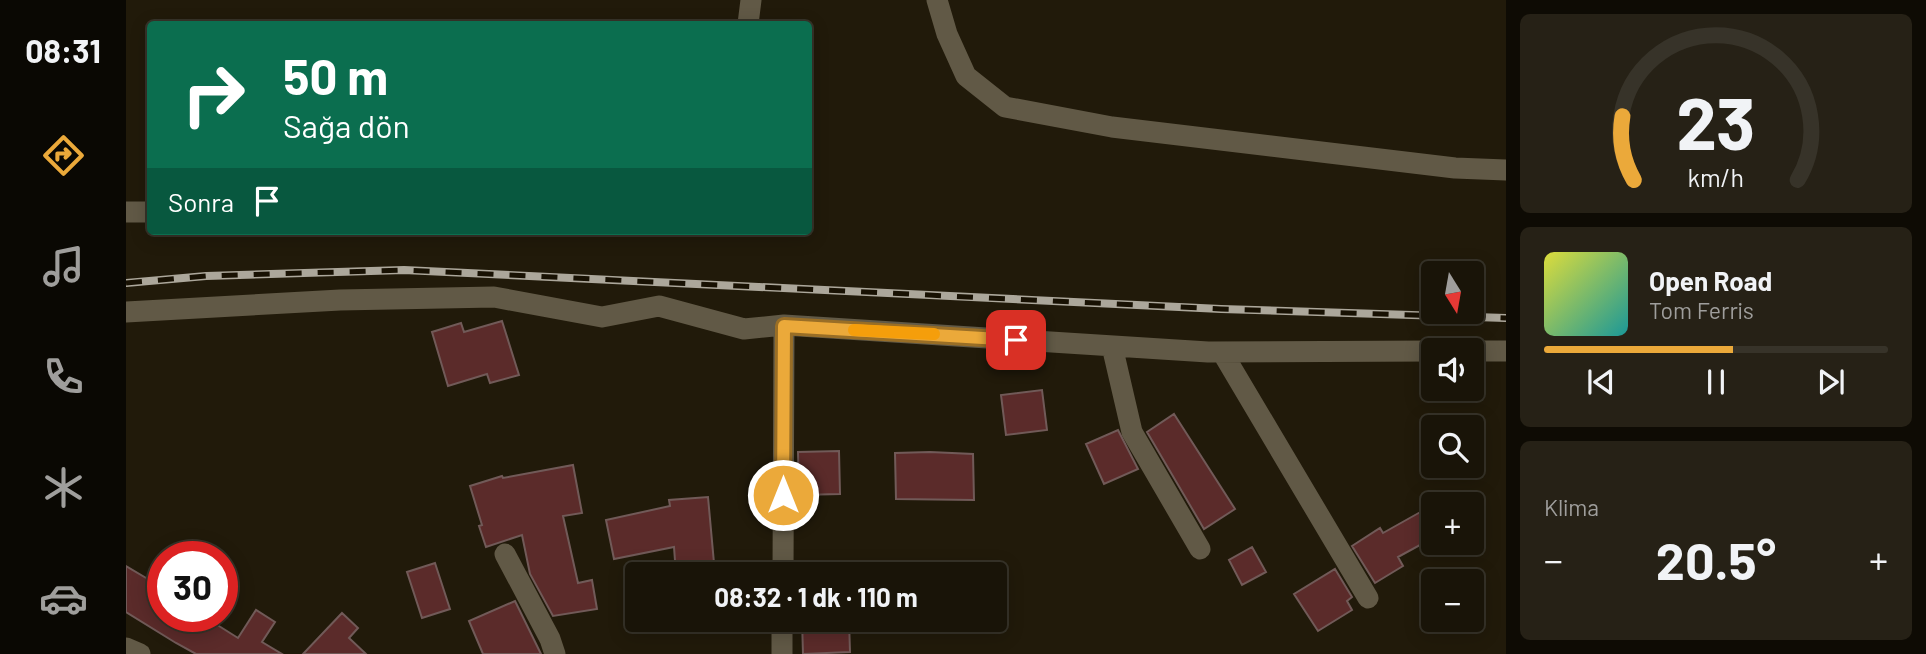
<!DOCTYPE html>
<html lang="tr">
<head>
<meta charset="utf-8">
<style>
	:root { --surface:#191408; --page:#262116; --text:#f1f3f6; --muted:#9f9e9c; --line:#373329; --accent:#eba93a }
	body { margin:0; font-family:Barlow,sans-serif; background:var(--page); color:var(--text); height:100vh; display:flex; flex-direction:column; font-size:26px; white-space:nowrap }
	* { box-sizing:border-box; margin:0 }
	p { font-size:23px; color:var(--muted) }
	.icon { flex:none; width:38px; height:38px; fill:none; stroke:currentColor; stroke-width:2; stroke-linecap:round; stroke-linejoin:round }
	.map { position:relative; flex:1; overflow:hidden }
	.panel { display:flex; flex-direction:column; gap:14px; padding:14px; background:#0e0b04; width:420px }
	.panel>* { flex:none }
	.hud { position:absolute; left:21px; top:21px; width:665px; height:214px; border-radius:7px; box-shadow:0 4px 18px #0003,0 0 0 2px var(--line); background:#0b6e4f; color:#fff; overflow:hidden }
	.needle { width:46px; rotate:169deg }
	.controls { position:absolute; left:1295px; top:261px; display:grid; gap:14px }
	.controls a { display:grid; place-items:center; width:63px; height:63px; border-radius:7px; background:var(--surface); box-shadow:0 4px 18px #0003,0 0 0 2px var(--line); font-size:35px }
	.speed { position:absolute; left:21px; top:541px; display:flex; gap:14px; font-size:35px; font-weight:700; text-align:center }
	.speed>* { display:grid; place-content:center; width:91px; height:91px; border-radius:50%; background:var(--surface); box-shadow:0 4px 18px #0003,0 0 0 2px var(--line); line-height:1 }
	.speed .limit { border:10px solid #d22; background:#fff; color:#111 }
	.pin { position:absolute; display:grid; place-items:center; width:60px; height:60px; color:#fff; margin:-30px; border-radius:14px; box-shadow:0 4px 10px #0006 }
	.me { position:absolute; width:77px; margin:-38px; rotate:0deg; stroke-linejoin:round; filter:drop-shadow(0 0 5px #0008) }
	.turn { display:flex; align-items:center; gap:24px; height:147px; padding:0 21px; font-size:32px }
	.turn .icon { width:91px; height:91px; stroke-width:2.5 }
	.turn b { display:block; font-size:49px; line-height:60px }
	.then { display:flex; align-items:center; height:66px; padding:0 21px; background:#0003; gap:14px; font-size:26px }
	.big { font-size:52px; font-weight:700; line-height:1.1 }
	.panel .card { flex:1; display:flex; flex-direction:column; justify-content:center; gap:10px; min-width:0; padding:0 24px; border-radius:10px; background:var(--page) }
	.panel .dial { align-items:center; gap:0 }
	.dial svg { height:182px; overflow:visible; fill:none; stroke:var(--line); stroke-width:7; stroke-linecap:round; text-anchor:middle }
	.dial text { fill:var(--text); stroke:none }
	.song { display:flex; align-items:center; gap:21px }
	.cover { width:84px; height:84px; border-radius:10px; background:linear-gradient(135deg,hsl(60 70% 55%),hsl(180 70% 35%)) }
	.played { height:7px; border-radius:4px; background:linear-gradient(90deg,var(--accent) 55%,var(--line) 55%) }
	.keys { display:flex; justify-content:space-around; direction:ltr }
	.heat { display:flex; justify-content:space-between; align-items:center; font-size:38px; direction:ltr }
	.trip { position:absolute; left:499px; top:562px; width:382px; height:70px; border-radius:7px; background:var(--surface); box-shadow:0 4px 18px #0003,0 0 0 2px var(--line); font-weight:700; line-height:70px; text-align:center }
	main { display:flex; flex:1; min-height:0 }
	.tab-bar { display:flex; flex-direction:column; width:126px; justify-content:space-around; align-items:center; background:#0a0803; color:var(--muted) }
	.tab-bar .icon { width:49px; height:49px }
	.tab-bar .active { color:var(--accent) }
	.tab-bar b { font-size:32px; color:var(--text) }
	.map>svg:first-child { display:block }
	.building { fill:#5b2b2a; stroke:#715a58; stroke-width:2 }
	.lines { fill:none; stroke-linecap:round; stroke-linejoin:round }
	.minor { stroke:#615946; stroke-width:21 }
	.rail-casing { stroke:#aca79b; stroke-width:8 }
	.rail { stroke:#181103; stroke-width:5; stroke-dasharray:16; stroke-linecap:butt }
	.route-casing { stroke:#996e26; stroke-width:18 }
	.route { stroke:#eba93a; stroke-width:12 }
	.slow { stroke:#f59e0b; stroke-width:12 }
</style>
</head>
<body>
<main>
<nav class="tab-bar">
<b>08:31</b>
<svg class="icon active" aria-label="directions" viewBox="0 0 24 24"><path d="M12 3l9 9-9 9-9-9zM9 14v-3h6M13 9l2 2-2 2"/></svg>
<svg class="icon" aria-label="music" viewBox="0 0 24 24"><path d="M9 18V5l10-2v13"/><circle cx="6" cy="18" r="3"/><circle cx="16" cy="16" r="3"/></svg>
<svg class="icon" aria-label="phone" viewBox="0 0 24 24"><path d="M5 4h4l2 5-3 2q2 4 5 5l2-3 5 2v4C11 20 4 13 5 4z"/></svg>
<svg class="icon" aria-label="climate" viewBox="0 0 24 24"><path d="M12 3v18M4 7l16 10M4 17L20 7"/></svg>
<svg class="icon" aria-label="car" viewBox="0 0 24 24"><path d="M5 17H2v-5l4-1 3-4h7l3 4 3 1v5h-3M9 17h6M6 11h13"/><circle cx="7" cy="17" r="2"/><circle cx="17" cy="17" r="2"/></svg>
</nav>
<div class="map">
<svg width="1380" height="654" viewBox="0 0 1380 654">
	<rect width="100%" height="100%" fill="#211a0a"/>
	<path class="building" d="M 376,321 L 393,375 L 364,383 L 361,374 L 322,386 L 306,332 L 335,323 L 338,332 Z
		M 916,390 L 921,430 L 880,435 L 875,395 Z
		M 1048,414 L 1109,509 L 1078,529 L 1021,432 Z
		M 992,430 L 1012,469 L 978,484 L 960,444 Z
		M 713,451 L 714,494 L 673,495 L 672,452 Z
		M 804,452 L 847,454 L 848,500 L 770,499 L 769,453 Z
		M 447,465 L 456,513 L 437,516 L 452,583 L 466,580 L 471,609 L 427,616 L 404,574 L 396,535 L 360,547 L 353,526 L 356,525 L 344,486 L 376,476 L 377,478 Z
		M 582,497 L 589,574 L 550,574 L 548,547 L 488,559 L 480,520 L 544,506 L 543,500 Z
		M 1298,510 L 1307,527 L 1307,538 L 1272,557 L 1277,566 L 1249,583 L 1226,546 L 1254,528 L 1257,533 Z
		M 1126,547 L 1140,572 L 1116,585 L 1103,560 Z
		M 309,563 L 324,609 L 296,618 L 281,572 Z
		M 0,566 L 37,588 L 37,616 L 77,616 L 112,638 L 130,610 L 149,622 L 136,642 L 156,654 L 70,654 L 50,643 L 0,612 Z
		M 1209,569 L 1226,597 L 1221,601 L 1226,610 L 1192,631 L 1168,594 Z
		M 389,601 L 415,654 L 357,654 L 343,621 Z
		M 216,613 L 232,628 L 223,638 L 240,654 L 177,654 Z
		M 676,620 L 723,620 L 724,652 L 677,654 Z"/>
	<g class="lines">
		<path class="minor" d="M 811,0 L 821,34 L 840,76 L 879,107 L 986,127 L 1329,168 L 1380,170
			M 622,24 L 625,0
			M 0,212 L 24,212
			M 0,312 L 214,300 L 368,297 L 476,317 L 533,306 L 618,329 L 658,325 L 1082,352 L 1307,351
			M 986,346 L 1006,432 L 1074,549
			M 1346,351 L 1380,351
			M 1096,352 L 1242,598
			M 379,554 L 424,639 L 429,654
			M 657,574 L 658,325
			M 0,648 L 14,654
			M 656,654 L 656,620"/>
		<g class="rail-casing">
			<path id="rail" d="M 0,283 L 80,276 L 278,270 L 1095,309 L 1380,318"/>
		</g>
		<use href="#rail" class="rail"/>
	</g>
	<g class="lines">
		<g class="route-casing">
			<path id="route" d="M 657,495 L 658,326 L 890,340"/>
		</g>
		<use href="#route" class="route"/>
		<path class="slow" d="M 728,330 L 808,334"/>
	</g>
</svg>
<div class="controls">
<a><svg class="needle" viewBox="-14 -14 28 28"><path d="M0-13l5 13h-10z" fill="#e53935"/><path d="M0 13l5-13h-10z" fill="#9f9e9c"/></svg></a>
<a><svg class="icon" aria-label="sound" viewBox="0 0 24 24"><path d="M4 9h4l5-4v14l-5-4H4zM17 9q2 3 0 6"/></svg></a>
<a><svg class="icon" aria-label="search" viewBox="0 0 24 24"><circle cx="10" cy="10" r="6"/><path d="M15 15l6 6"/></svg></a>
<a>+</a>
<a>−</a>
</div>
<div class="speed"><div class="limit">30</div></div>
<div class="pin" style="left:890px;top:340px;background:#d93025"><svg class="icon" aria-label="arrive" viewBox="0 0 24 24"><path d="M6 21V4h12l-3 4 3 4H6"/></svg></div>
<svg class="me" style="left:657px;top:495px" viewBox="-20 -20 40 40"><circle r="17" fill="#eba93a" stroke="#fff" stroke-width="3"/><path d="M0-11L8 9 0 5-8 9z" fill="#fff"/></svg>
<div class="trip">08:32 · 1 dk · 110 m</div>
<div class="hud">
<div class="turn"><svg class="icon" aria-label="right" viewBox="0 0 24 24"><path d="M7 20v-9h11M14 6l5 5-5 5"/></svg><div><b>50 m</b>Sağa dön</div></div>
<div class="then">Sonra<svg class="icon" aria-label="arrive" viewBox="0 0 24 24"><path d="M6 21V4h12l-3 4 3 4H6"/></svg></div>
</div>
</div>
<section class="panel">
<div class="card dial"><svg viewBox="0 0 100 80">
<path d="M14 69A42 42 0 1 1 86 69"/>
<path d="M14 69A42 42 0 0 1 9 41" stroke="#eba93a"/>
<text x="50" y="56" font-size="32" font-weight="700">23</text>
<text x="50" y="72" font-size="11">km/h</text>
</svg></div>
<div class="card">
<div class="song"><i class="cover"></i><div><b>Open Road</b><p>Tom Ferris</p></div></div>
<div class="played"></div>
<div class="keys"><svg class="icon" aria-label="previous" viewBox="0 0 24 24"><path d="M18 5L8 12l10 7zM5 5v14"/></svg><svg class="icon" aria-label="pause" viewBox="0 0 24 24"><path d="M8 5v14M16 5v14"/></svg><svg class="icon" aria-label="next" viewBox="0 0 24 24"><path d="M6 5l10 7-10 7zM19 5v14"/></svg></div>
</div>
<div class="card"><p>Klima</p>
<div class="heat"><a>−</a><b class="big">20.5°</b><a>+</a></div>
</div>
</section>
</main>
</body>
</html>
